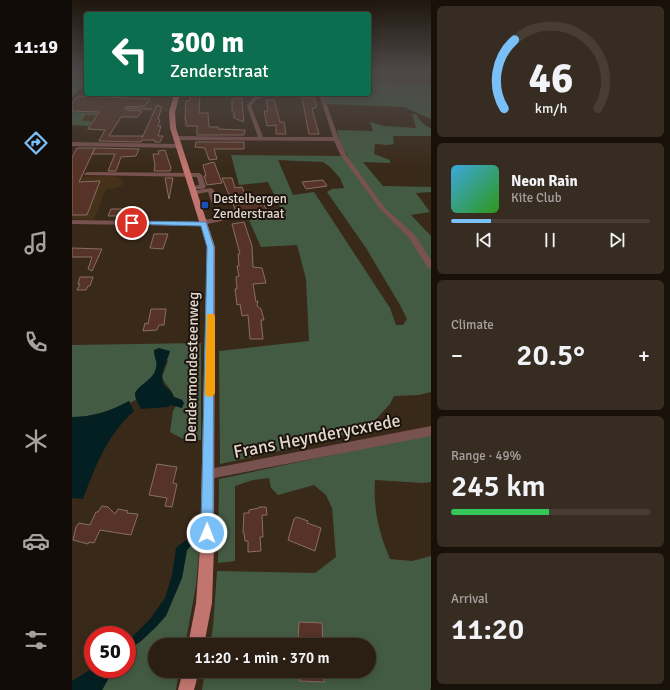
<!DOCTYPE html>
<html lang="en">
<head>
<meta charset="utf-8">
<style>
	:root { --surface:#2b1f13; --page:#372c21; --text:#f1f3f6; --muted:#a6a2a0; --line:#473d33; --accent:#79bff8 }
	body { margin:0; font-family:Signika,sans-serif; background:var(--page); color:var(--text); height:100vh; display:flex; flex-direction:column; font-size:15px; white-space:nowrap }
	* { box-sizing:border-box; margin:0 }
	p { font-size:13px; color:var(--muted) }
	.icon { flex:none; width:22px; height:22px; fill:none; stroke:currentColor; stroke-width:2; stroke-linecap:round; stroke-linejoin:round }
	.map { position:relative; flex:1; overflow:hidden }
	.side { display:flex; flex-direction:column; gap:6px; padding:6px; background:#18110a; width:239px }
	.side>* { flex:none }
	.hud { position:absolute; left:12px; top:12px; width:287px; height:84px; border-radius:4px; box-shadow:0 2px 10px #0003,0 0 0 1px var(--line); background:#0b6e4f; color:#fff; overflow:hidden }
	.speed { position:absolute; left:12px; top:626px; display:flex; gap:8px; font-size:20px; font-weight:700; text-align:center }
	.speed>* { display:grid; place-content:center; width:52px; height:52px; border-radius:50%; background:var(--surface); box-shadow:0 2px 10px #0003,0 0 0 1px var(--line); line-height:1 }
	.speed .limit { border:6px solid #d22; background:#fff; color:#111 }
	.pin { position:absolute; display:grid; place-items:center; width:34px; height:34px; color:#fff; margin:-17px; border:2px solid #fff; border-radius:50%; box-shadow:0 1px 4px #0007 }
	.me { position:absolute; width:44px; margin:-22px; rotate:1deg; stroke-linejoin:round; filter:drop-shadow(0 0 3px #0008) }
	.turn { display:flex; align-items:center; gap:14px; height:84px; padding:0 20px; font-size:18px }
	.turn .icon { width:52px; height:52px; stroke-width:2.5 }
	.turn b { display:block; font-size:28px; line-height:34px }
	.big { font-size:30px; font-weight:600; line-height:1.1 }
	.side .tile { flex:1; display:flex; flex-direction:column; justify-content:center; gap:6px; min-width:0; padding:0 14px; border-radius:6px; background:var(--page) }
	.side .dial { align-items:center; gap:0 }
	.dial svg { height:104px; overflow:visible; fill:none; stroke:var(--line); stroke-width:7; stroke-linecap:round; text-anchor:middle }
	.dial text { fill:var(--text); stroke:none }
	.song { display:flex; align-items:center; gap:12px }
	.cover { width:48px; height:48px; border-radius:6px; background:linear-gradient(135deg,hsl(200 70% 55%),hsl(110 70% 35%)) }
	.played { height:4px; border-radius:2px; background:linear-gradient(90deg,var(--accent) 20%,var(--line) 20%) }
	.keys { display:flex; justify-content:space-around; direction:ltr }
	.heat { display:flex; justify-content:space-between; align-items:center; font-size:22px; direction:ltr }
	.charge { height:6px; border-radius:3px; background:linear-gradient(90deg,#34c759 49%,var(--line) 0) }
	.trip { position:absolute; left:76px; top:638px; width:228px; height:40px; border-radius:20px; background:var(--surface); box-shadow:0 2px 10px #0003,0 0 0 1px var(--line); font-weight:600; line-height:40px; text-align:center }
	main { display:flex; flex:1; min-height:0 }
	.menu { display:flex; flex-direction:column; width:72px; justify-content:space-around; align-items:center; background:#110c08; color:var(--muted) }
	.menu .icon { width:28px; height:28px }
	.menu .selected { color:var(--accent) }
	.menu b { font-size:18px; color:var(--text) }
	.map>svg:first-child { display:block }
	.built { fill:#46311b }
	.green { fill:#435b43; fill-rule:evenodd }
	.water { fill:#041f21 }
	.building { fill:#563326; stroke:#886e64 }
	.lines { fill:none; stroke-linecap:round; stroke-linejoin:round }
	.minor { fill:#78524f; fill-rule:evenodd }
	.major { fill:#c2756f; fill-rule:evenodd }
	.route { fill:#79bff8; stroke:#4f7ca1 }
	.slow { fill:#f59e0b }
	.transit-dot { fill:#1a4fb4; stroke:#1b130c; stroke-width:1.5 }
	.labels { text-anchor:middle; stroke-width:4; stroke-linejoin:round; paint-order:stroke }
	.far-poi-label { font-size:13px; fill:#e3d8ce; stroke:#1b130c; text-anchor:start }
	.street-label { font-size:15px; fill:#e3d8ce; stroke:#1b130c }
	.near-street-label { font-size:18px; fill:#e3d8ce; stroke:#1b130c }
</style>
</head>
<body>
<main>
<nav class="menu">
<b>11:19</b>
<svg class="icon selected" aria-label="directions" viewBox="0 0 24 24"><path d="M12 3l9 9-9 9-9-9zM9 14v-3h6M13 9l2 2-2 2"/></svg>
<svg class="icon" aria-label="music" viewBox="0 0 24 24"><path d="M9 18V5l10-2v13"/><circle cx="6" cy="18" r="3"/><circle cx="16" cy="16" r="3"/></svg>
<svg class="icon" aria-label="phone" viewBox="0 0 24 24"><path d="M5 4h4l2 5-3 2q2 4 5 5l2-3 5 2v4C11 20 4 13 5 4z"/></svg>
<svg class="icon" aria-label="climate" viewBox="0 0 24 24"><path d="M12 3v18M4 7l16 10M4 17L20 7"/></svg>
<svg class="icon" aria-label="car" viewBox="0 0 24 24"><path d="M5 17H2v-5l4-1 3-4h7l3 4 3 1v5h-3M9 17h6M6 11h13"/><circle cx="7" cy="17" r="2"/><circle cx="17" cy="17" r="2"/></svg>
<svg class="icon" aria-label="filters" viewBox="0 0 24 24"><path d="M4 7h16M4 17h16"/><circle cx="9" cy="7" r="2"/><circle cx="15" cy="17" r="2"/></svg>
</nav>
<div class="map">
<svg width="359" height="690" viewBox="0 0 359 690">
	<rect width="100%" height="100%" fill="#392919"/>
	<path class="built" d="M 10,91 L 14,91 L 14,94 L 100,94 L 96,112 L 53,111 L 42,130 L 14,130 L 19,122 L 9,121 L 13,115 L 23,115 L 25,113 L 0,112 L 0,102 Z
		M 40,176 L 46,177 L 52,182 L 50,185 L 44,188 L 34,189 L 22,220 L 0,219 L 0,177 Z"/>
	<path class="green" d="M 0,80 L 14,80 L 14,91 L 8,89 L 0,97 Z
		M 297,80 L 359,84 L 359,119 L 332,107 L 255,104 L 251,94 L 297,94 Z
		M 0,112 L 26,113 L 24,115 L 13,115 L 10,121 L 19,121 L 17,126 L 0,125 Z
		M 340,114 L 344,114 C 347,120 352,126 359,128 L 359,136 L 321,136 L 322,144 L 315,145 L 303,144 L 302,154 L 318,160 L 318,163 L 291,162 L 311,186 L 359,187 L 359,192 L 344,193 L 358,212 L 339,215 L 359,236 L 359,392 L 347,395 L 322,396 L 318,404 L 295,429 L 238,444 L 148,464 L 147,351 L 237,341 L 234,279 L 225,245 L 189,247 L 176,218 L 210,211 L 196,182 L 167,185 L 159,155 L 276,156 L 268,143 L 265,130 L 301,131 L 298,122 L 313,126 L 344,128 ZM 206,160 L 251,162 L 258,167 L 268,178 L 272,188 L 260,189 L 255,192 L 294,248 L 328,305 L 335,319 L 331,325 L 324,325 L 318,308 L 242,192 L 221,195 Z
		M 129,343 L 129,440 L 111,439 L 98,432 L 101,411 L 104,406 L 110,408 L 110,400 L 102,397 C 100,389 93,385 90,377 L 96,361 L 82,350 C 82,358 87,363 83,372 C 79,383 60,386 65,399 L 58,403 L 57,401 C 39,411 20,417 0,417 L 0,345 Z
		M 359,434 L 359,482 L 351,483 L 303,480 C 301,509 307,533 318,559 L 340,561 L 359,556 L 359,688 L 358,690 L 130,690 L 133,671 L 297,671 L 297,645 L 138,645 L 141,627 L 145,571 L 243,573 L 264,557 L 260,508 L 254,495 L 242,485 L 206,495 L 199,488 L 197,478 L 181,480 L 163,486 L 163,561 L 146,563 L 147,479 Z
		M 121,543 L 127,551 L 124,586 L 113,645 L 83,645 L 83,671 L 107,671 L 104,690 L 30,690 L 42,669 L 55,669 L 55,650 L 68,642 L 85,626 L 110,578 L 115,550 Z"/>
	<path class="water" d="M 87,348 L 98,351 C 96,361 86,374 92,385 C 95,389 100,391 102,397 L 110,400 L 112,403 L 110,408 L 99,405 L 96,407 L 69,409 C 67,405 63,399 63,394 C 63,388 80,380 83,371 C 87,362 82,358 82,350 Z
		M 57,401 L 62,411 C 35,435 23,467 11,499 L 0,498 L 0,417 C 21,417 39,411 57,401 Z
		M 122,536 L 121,543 L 115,550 L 110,578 L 94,616 L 85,626 L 68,642 L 55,650 L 55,642 L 78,619 L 93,598 L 100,575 L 104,548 L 114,540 Z
		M 21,668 L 42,669 L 30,690 L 0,690 L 0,681 Z"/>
	<path class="building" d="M 119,95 L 128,95 L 127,113 L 136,113 L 137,127 L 146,127 L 146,129 L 173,130 L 172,135 L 125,135 L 125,126 L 114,126 L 114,120 L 113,120 L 114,101 L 118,100 Z
		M 6,96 L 78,99 L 73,106 L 53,107 L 54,110 L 70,111 L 66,117 L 49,117 L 37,136 L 71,136 L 70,138 L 85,105 L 90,107 L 86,119 L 88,120 L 86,126 L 89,126 L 86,136 L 91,136 L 88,142 L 83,142 L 83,140 L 70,140 L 69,142 L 27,141 L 33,130 L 16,129 L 27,112 L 0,111 L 0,103 Z
		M 170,98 L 171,112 L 172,122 L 162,118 L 162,113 L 160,111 L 160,99 Z
		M 230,98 L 242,98 L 243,100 L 245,107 L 240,109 L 247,134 L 237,134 Z
		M 194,100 L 202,100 L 208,122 L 212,122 L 214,134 L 204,134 L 204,125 L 195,126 L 192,111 L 196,111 Z
		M 124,142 L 172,142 L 172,149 L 142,149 L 145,159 L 137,160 L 133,148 L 123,147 Z
		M 5,148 L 23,148 L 7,182 L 28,181 L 15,215 L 0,215 L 0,157 Z
		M 23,148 L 67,149 L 64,156 L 49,157 L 44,171 L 36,171 L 43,154 L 20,154 Z
		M 93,150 L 99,168 L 98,171 L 82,171 L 83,165 L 81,154 L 87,154 L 86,151 Z
		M 142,162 L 150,183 L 135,185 L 132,176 L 134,176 L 131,165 Z
		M 93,178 L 101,178 L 97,199 Z
		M 150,178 L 160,178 L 163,188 L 170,187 L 173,194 L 177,196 L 187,195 L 196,212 L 166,216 Z
		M 251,180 L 255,186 L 234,189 L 230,182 Z
		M 39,209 L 58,209 L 55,216 L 36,216 Z
		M 172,222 L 180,246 L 181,267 L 190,268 L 194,283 L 181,284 L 184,302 L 186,301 L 185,306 L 189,309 L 192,320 L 189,320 L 191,339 L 178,339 L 176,315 L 170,316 L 168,304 L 165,305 L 163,289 L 165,289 L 164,277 L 167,276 L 165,266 L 167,266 L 166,254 L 168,254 L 160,224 Z
		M 82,234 L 96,234 L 91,249 L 78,248 Z
		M 0,248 L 30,249 L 20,271 L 16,269 L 20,257 L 0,257 Z
		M 8,277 L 21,277 L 18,286 L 16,286 L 14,290 L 5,290 L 8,284 L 6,284 Z
		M 79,309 L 94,309 L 92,325 L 87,325 L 85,330 L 71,331 L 73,323 L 76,324 Z
		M 85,464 L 105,467 L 101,483 L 105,484 L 100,507 L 93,506 L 95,498 L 77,495 Z
		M 30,506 L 36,507 L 43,514 L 46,509 L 56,511 L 55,513 L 66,514 L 59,535 L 28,530 L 22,543 L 17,542 L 16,544 L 1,540 L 4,527 L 7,523 L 18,525 L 24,512 L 26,512 Z
		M 187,507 L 194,507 L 195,515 L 190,515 L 191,537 L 188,537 L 189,551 L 176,552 L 176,541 L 173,541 L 172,533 L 171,533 L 172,513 L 177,513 L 177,510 L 187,508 Z
		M 225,517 L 236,521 L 235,523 L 249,528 L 243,551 L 216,540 L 222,519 Z
		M 227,622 L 250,623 L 251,645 L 231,645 L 231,641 L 226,640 Z
		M 228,671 L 252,671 L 252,682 L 228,681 Z"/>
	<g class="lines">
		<path class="minor" d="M 344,72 L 359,72 L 359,74 Z
			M 44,94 L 74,94 L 89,96 L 87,97 L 46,95 Z
			M 184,94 L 188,94 L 187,96 L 200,94 L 184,100 L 179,106 L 191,137 L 261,137 L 247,94 L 251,94 L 267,139 L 275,156 L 313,208 L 343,235 L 359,260 L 359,268 L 356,268 L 337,238 L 309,210 L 269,156 L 262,141 L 104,140 L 101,138 L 104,136 L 186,137 L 175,106 Z
			M 56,107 L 79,108 L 81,109 L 79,110 L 54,109 L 54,108 Z
			M 0,142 L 107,144 L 110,146 L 107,148 L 0,146 Z
			M 15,172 L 127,173 L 130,175 L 134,187 L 131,189 L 118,189 L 118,187 L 127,185 L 125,177 L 13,175 L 12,174 Z
			M 139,188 L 142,190 L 146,204 L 145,205 L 140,204 L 136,192 L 125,194 L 122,192 L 125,190 Z
			M 145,208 L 148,210 L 151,220 L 150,221 L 135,224 L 132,226 L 0,224 L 0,220 L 128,222 L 131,220 L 144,218 L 142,210 Z
			M 359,426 L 359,436 L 137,479 L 133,478 L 131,474 L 133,470 L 137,469 Z"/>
		<path class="major" d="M 102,94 L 108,94 L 103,112 L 104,128 L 143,247 L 142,547 L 140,603 L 132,645 L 116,645 L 124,603 L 128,547 L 135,247 L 98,128 L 97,112 Z
			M 111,671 L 127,671 L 122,690 L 106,690 Z"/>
	</g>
	<linearGradient id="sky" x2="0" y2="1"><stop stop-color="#1f170e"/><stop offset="0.43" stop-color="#4e4949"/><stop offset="1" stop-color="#4e4949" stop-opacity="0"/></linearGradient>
	<rect width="359" height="168" fill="url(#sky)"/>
	<path class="route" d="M 60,221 L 134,222 L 142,247 L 141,533 L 140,537 L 135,539 L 131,537 L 129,533 L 135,247 L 129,226 L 57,224 L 57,222 Z"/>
	<path class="slow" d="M 135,314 L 142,314 L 143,317 L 143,393 L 141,396 L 138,397 L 134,396 L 133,393 Z"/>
	<rect class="transit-dot" x="129" y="201" width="8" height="8" rx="2"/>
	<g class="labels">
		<g class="far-poi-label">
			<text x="141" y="203">Destelbergen<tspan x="141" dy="15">Zenderstraat</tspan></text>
		</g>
		<g class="street-label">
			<text transform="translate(120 367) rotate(-89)" y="5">Dendermondesteenweg</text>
		</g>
		<g class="near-street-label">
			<text transform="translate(245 436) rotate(-11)" y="6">Frans Heynderycxrede</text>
		</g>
	</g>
</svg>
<div class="speed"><div class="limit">50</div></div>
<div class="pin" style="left:60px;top:223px;background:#d93025"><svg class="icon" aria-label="arrive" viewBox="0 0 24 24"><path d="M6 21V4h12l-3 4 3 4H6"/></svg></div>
<svg class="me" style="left:135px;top:533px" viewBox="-20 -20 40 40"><circle r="17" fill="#79bff8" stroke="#fff" stroke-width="3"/><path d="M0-11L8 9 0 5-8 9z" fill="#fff"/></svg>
<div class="trip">11:20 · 1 min · 370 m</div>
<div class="hud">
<div class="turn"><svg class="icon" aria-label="left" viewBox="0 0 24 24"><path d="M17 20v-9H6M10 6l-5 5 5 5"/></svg><div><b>300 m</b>Zenderstraat</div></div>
</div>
</div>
<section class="side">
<div class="tile dial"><svg viewBox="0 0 100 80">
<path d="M14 69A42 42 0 1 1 86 69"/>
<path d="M14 69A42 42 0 0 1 22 16" stroke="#79bff8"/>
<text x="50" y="56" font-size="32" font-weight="700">46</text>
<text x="50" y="72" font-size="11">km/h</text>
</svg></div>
<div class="tile">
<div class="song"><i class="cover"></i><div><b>Neon Rain</b><p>Kite Club</p></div></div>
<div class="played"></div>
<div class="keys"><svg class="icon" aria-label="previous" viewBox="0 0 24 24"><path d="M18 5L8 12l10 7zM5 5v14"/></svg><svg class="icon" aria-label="pause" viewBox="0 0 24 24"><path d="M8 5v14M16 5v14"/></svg><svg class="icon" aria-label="next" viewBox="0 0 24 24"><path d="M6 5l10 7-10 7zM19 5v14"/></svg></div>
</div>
<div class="tile"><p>Climate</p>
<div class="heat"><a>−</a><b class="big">20.5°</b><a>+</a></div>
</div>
<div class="tile"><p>Range · 49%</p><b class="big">245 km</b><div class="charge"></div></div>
<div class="tile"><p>Arrival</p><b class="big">11:20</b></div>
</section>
</main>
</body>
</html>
